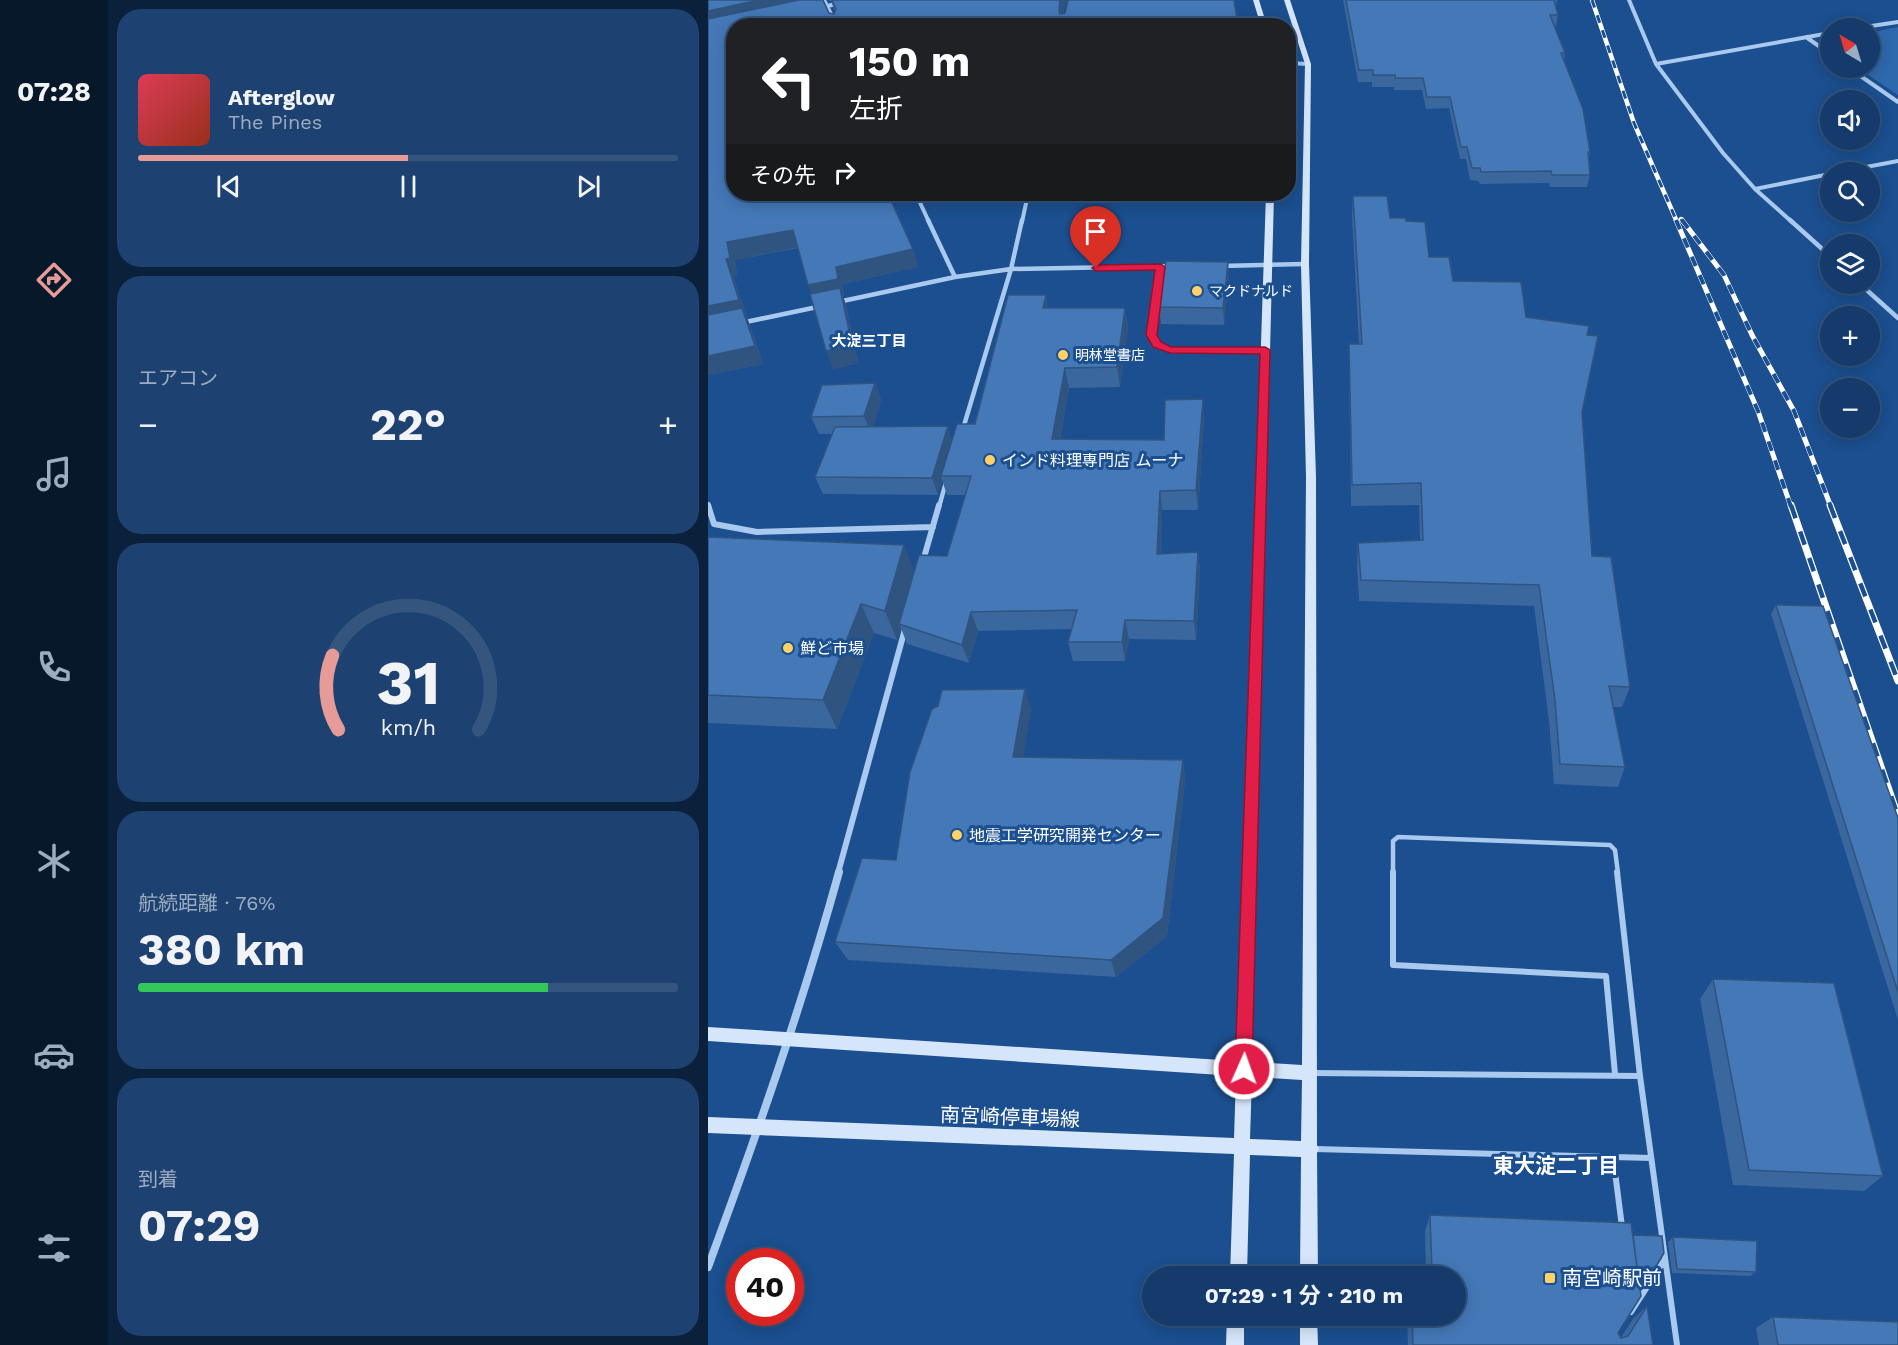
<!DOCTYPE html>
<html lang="ja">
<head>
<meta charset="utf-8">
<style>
	:root { --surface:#143b6b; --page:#1d4271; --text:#f1f3f6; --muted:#9dadc1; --line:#33557e; --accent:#e69b98 }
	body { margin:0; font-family:"Work Sans","Noto Sans JP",sans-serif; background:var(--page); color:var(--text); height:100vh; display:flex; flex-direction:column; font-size:22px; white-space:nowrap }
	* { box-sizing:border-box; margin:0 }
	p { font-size:20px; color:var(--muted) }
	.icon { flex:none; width:33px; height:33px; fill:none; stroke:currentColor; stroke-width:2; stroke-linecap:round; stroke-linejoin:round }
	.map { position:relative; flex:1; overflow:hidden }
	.drawer { display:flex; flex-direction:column; gap:9px; padding:9px; background:#0b203b; width:600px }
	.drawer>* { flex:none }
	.guide { position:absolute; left:18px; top:18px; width:570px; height:183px; border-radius:24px; box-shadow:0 3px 15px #0003,0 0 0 2px var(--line); background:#202124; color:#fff; overflow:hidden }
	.needle { width:39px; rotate:322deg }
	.buttons { position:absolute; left:1112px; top:18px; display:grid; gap:12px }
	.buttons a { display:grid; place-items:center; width:60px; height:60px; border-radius:50%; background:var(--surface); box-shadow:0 3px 15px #0003,0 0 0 2px var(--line); font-size:30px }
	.speed { position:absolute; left:18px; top:1248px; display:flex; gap:12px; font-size:30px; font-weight:700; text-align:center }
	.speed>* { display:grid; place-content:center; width:78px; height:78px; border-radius:50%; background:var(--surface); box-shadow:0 3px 15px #0003,0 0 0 2px var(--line); line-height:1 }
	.speed .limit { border:9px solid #d22; background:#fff; color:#111 }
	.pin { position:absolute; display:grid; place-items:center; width:51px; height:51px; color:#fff; margin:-62px -26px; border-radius:50% 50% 50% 0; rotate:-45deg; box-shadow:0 0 6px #0007 }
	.pin .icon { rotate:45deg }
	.me { position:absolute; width:66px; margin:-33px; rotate:2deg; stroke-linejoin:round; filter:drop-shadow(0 0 4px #0008) }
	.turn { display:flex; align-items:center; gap:21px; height:126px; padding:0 24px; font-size:27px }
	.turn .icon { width:78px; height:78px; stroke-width:2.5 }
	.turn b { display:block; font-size:42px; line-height:51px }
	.then { display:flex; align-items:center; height:57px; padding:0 24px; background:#0003; gap:12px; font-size:22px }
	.big { font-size:45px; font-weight:700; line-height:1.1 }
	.drawer .card { flex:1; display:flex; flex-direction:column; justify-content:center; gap:9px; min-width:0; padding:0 21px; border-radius:24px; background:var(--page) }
	.drawer .dial { align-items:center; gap:0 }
	.dial svg { height:156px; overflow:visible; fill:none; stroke:var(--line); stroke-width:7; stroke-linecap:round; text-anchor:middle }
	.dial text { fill:var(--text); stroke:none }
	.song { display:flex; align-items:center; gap:18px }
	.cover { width:72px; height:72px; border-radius:9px; background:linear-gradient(135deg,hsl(350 70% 55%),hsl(10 70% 35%)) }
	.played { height:6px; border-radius:3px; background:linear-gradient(90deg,var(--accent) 50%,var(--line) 50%) }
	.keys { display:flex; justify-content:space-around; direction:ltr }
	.heat { display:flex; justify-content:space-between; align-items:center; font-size:33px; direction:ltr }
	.charge { height:9px; border-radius:4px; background:linear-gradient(90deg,#34c759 76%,var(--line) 0) }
	.trip { position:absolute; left:434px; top:1266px; width:324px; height:60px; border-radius:30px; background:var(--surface); box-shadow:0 3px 15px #0003,0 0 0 2px var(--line); font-weight:700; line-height:60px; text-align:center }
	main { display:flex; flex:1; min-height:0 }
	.menu { display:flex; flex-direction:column; width:108px; justify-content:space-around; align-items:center; background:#08182b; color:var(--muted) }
	.menu .icon { width:42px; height:42px }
	.menu .current { color:var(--accent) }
	.menu b { font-size:27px; color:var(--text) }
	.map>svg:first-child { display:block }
	.green { fill:#2e69ad }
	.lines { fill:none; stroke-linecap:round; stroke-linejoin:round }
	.lane-far2 { stroke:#a9c9ee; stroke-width:4 }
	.lane-far1 { stroke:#a9c9ee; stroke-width:4.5 }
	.lane { stroke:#a9c9ee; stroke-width:6 }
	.street-far3 { stroke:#a9c9ee; stroke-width:4 }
	.street-far2 { stroke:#a9c9ee; stroke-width:4.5 }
	.street-far1 { stroke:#a9c9ee; stroke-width:6 }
	.street { stroke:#a9c9ee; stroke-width:8 }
	.secondary { fill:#d6e6fa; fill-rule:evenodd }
	.rail-far2-casing { stroke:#fff; stroke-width:4.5 }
	.rail-far1-casing { stroke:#fff; stroke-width:5 }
	.rail-casing { stroke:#fff; stroke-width:7 }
	.rail-far2 { stroke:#1b4f8f; stroke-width:3; stroke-dasharray:8; stroke-linecap:butt }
	.rail-far1 { stroke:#1b4f8f; stroke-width:4; stroke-dasharray:10; stroke-linecap:butt }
	.rail { stroke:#1b4f8f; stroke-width:4.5; stroke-dasharray:14; stroke-linecap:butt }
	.wall { fill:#3a679d }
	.shaded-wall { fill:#305480 }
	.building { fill:#4478b7; stroke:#305480; stroke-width:1.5 }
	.route { fill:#e11d48; stroke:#92132f; stroke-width:1.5 }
	.poi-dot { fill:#ffd166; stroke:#1b4f8f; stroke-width:2 }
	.labels { text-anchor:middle; stroke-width:6; stroke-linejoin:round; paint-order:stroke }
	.far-poi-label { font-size:14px; fill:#fff; stroke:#1b4f8f; text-anchor:start }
	.far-neighbourhood-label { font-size:15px; font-weight:bold; fill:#fff; stroke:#1b4f8f }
	.poi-label { font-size:16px; fill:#fff; stroke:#1b4f8f; text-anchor:start }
	.near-street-label { font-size:20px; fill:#fff; stroke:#1b4f8f }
	.near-poi-label { font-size:20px; fill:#fff; stroke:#1b4f8f; text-anchor:start }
	.near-neighbourhood-label { font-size:21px; font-weight:bold; fill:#fff; stroke:#1b4f8f }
</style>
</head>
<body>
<main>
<nav class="menu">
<b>07:28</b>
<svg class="icon current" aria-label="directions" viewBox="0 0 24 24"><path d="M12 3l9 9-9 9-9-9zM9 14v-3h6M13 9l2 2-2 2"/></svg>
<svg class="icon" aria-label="music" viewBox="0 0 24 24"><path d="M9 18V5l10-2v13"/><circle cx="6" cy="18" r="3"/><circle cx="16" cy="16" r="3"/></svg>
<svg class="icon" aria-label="phone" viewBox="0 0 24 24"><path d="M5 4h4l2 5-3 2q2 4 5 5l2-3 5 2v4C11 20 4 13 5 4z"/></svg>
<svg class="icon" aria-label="climate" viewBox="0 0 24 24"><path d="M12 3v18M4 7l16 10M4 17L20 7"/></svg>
<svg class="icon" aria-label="car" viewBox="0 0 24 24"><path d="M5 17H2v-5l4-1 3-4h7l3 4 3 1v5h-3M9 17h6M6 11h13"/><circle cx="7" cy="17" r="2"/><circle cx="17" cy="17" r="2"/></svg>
<svg class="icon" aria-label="filters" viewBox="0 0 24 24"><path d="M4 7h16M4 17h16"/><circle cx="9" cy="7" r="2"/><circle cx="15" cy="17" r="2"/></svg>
</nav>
<section class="drawer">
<div class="card">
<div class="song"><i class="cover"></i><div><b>Afterglow</b><p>The Pines</p></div></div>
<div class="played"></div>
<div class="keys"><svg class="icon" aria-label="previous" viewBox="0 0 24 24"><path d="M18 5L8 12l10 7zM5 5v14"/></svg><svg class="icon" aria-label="pause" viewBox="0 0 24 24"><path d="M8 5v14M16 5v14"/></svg><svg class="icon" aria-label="next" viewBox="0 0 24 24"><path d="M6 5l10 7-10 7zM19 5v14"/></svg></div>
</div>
<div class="card"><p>エアコン</p>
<div class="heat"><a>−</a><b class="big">22°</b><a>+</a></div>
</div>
<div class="card dial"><svg viewBox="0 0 100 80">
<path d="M14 69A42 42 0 1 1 86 69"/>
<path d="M14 69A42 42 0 0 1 11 31" stroke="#e69b98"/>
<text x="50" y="56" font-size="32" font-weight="700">31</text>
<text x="50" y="72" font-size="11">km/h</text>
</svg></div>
<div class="card"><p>航続距離 · 76%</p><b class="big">380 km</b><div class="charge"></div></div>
<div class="card"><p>到着</p><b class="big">07:29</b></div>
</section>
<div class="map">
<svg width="1190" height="1345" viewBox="0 0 1190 1345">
	<rect width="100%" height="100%" fill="#1b4f8f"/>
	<path class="green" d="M 1190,27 L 1190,95 L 1150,68 L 1161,68 L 1161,33 Z"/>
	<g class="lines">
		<path class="lane-far2" d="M 453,267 L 443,335 L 449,344 L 462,350 L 557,350"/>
		<path class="lane-far1" d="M 685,873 L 685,841 L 690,837 L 902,845 L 907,850 L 910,873"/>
		<path class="lane" d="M 685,872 L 685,965 L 898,976 L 907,1074
			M 909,872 L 932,1076 L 969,1345
			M 604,1073 L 932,1076
			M 607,1149 L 943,1158
			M 905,1156 L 914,1227
			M 923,1312 L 957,1259"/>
		<path class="street-far3" d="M 116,0 L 129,26
			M 921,0 L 948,64 L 1015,153 L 1047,189 L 1084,222
			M 111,8 L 145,0
			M 1150,28 L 1190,22
			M 1098,37 L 1122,54
			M 580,63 L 600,64
			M 948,64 L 1122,33
			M 1141,68 L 1190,102
			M 1132,172 L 1190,161
			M 1047,189 L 1122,174
			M 208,194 L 221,222
			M 314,222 L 320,194"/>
		<path class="street-far2" d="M 220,220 L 247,277
			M 1082,220 L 1122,256
			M 513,266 L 597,264
			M 1152,284 L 1190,318
			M 130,302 L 247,277 L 303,269 L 464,266
			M 33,323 L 114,306
			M 254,432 L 303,269 L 314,220
			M 0,504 L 1,507
			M 231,507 L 238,482"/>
		<path class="street-far1" d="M 0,505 L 6,524 L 49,532 L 225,527
			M 215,561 L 231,505
			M 130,873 L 197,629"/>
		<path class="street" d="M 0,1267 C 48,1137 94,1006 131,872"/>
		<path class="secondary" d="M 545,0 L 551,0 L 559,26 L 553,26 Z
			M 576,0 L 582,0 L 603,64 L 601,264 L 608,477 L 609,1145 L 611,1149 L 609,1153 L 610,1276 L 592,1276 L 593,1157 L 542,1155 L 539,1276 L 522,1276 L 526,1154 L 0,1133 L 0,1117 L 526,1138 L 528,1076 L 0,1041 L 0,1027 L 529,1061 L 558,194 L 566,194 L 544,1062 L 594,1065 L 598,477 L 593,264 L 597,64 ZM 544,1077 L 594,1080 L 593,1141 L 542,1139 Z
			M 519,1316 L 536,1316 L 536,1345 L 518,1345 Z
			M 592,1316 L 609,1316 L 610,1345 L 592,1345 Z"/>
		<g class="rail-far2-casing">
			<path id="rail-far2" d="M 884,0 L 926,123 L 969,222
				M 973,219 L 975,222"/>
		</g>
		<g class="rail-far1-casing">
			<path id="rail-far1" d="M 968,220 L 1050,411 L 1083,507
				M 974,220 L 1016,275 L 1044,335 L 1086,411 L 1123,507"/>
		</g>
		<g class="rail-casing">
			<path id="rail" d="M 1083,505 L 1190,816
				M 1122,505 L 1190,681"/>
		</g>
		<use href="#rail-far2" class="rail-far2"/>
		<use href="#rail-far1" class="rail-far1"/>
		<use href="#rail" class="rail"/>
	</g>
	<path class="wall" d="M 0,0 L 121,13 L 126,14 L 127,12 L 123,1 L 121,1 L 121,0 L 358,0 L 355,14 L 530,26 L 26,26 L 205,249 L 210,267 L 134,284 L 136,296 L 135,296 L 138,305 L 150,363 L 125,369 L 90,248 L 27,260 L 29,275 L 25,276 L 55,364 L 0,375 Z
		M 635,0 L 849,0 L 848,7 L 850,15 L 848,26 L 846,26 L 857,53 L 856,61 L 882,152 L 880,160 L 882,175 L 879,187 L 842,187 L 841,183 L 772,184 L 770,181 L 762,180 L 758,159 L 752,159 L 741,108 L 718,109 L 714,90 L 686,90 L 686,87 L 664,87 L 664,82 L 650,82 Z
		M 645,196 L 682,218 L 698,221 L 721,257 L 745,281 L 818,317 L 879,335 L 874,412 L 884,556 L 922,687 L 914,707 L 905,707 L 917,767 L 910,787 L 846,784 L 841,721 L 826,606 L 651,601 L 649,564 L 650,543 L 712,540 L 711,505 L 643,506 L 641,366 L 641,344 L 651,344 L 644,217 Z
		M 521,279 L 516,325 L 453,324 L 451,307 Z
		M 341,308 L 417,308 L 420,327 L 412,387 L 361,388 L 352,439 L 456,440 L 496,418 L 490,510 L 454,510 L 453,554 L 490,552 L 492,572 L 488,640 L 421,639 L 417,661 L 365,661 L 360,642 L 364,629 L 270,631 L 261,663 L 199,644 L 193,628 L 189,640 L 166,633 L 129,729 L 0,723 L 0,537 L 196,545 L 206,572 L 239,556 L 257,495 L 239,495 L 234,480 L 230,495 L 115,494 L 107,477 L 124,434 L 111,434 L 103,417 L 167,383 L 173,400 L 165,427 L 244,440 L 267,424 Z
		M 1068,605 L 1190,818 L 1190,1020 L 1063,614 Z
		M 323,709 L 315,757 L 475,760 L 477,780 L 459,936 L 408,977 L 140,960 L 127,942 Z
		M 1005,979 L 1175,1176 L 1156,1191 L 1025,1185 L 992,999 Z
		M 722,1215 L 925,1235 L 947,1268 L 942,1272 L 930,1272 L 910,1333 L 913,1337 L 925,1319 L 939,1306 L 945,1345 L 700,1345 L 699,1316 L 747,1316 L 747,1276 L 701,1276 L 702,1271 L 718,1271 L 717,1231 Z
		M 965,1237 L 1048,1272 L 1042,1276 L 964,1273 L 960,1242 Z
		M 1065,1317 L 1190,1345 L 1051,1345 L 1048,1328 Z"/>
	<path class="shaded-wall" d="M 51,0 L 112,0 L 0,28 L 0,11 Z
		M 352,0 L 358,0 L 353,25 L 351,10 Z
		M 85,230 L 91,247 L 27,260 L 29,275 L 25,276 L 55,364 L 0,375 L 0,306 L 19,242 Z
		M 205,249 L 210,267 L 134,284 L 136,296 L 135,296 L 138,305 L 150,363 L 125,369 L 118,351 L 106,303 L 100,285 L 128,267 Z
		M 520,262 L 521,279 L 516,325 L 515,308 Z
		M 338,295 L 342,314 L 335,308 Z
		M 417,308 L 420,327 L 412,387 L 409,367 Z
		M 357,368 L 361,388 L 348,458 L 344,439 Z
		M 167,383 L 173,400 L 163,434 L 156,416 Z
		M 495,399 L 496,418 L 490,510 L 488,490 Z
		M 240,426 L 245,444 L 233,476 L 234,480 L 230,495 L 224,478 Z
		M 452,491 L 454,510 L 452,574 L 449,554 Z
		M 196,545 L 207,574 L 191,624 L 193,628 L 189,640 L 177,611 Z
		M 490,552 L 492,572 L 488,640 L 486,621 Z
		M 153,604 L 166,633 L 129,729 L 115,700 Z
		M 263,612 L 270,631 L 261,663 L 254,645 Z
		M 417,620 L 421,639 L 417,661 L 414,642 Z
		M 317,689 L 323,709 L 312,777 L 305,757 Z
		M 475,760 L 477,780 L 459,936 L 408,977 L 403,960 Z"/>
	<path class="building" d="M 0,0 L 51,0 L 0,11 Z
		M 91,0 L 115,0 L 121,13 L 126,14 L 128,9 L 124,0 L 352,0 L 351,10 L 352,14 L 357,13 L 360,0 L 526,0 L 530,26 L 26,26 L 26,194 L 180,194 L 205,249 L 128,267 L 130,279 L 100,285 L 85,230 L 19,242 L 22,258 L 18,259 L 31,300 L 0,306 L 0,19 Z
		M 638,0 L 846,0 L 850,15 L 842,15 L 857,53 L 853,53 L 875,109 L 882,152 L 880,152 L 882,175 L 844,175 L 843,171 L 773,172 L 772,168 L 764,168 L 759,147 L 753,147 L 742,97 L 719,97 L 715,78 L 687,78 L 687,75 L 665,75 L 665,70 L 651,70 Z
		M 645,196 L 679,196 L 682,218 L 697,218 L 698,221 L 717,222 L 721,257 L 741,257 L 745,281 L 813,282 L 818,317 L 881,326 L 879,335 L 890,336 L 874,412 L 884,556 L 903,557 L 922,687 L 901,686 L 917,767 L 852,764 L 847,700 L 831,585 L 653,580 L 650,543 L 715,540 L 713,483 L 644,485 L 641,344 L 654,344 Z
		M 458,261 L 520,262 L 515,308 L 451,307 Z
		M 132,288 L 144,345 L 118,351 L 102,294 Z
		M 300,295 L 338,295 L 335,308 L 417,308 L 409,367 L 357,368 L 344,439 L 456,440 L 457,400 L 495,399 L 488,490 L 452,491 L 449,554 L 490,552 L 486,621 L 417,620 L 414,642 L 360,642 L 369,610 L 263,612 L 254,645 L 191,624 L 211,555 L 239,556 L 263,476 L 233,476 L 249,424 L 267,424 Z
		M 34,308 L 47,346 L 0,356 L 0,315 Z
		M 167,383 L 156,416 L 103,417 L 114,385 Z
		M 240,426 L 224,478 L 107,477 L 127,427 Z
		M 0,537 L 196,545 L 177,611 L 153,604 L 115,700 L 0,695 Z
		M 1068,605 L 1115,606 L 1190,818 L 1190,992 Z
		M 317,689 L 305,757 L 475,760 L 455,918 L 403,960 L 127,942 L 154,858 L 188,860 L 202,772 L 224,709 L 230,706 L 234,690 Z
		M 1005,979 L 1126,983 L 1175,1176 L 1041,1170 Z
		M 722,1215 L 923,1223 L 933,1296 L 910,1333 L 913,1338 L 920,1336 L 939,1306 L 945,1345 L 705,1345 L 704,1316 L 747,1316 L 747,1276 L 703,1276 L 702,1271 L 724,1271 Z
		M 925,1235 L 954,1236 L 956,1253 L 947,1268 L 929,1267 Z
		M 965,1237 L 1049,1241 L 1048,1272 L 969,1269 Z
		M 1065,1317 L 1190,1322 L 1190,1345 L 1070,1345 Z"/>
	<path class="route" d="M 453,264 L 457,267 L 449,335 L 453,342 L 463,347 L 557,347 L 562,350 L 544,1069 L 542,1075 L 536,1078 L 529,1075 L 527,1069 L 552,354 L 462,353 L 445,347 L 438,335 L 447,270 L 388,271 L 384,268 L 388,265 Z"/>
	<g class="poi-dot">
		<circle cx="489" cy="291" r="6"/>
		<circle cx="355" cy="355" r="6"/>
		<circle cx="282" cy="460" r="6"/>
		<circle cx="80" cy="648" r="6"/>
		<circle cx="249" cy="835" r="6"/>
		<rect x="836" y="1272" width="12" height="12" rx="3"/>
	</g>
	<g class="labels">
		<g class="far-poi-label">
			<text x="501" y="296">マクドナルド</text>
			<text x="367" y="360">明林堂書店</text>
		</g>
		<g class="far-neighbourhood-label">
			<text x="161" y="346">大淀三丁目</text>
		</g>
		<g class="poi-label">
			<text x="294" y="466">インド料理専門店 ムーナ</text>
			<text x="92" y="654">鮮ど市場</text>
			<text x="261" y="841">地震工学研究開発センター</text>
		</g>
		<g class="near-street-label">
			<text transform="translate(302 1117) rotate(2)" y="7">南宮崎停車場線</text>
		</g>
		<g class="near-poi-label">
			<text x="854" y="1285">南宮崎駅前</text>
		</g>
		<g class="near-neighbourhood-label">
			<text x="848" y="1173">東大淀二丁目</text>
		</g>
	</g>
</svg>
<div class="buttons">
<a><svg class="needle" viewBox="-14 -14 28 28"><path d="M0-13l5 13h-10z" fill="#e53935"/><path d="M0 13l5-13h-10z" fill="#9dadc1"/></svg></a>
<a><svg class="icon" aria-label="sound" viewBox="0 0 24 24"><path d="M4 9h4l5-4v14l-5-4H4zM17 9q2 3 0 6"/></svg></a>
<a><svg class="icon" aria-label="search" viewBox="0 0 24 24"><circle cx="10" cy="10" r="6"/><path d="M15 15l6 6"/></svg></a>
<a><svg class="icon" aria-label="layers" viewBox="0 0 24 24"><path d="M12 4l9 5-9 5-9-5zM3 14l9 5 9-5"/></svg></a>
<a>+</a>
<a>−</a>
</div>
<div class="speed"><div class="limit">40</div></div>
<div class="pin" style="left:388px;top:268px;background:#d93025"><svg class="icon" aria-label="arrive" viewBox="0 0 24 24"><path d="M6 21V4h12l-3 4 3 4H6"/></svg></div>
<svg class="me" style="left:536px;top:1069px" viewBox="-20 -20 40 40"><circle r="17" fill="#e11d48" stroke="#fff" stroke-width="3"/><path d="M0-11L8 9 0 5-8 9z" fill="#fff"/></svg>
<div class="trip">07:29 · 1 分 · 210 m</div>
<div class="guide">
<div class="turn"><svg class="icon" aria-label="left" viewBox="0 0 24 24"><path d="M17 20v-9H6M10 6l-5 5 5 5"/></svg><div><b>150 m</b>左折</div></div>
<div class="then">その先<svg class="icon" aria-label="right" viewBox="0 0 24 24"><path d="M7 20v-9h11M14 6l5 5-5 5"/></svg></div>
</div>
</div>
</main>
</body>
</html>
